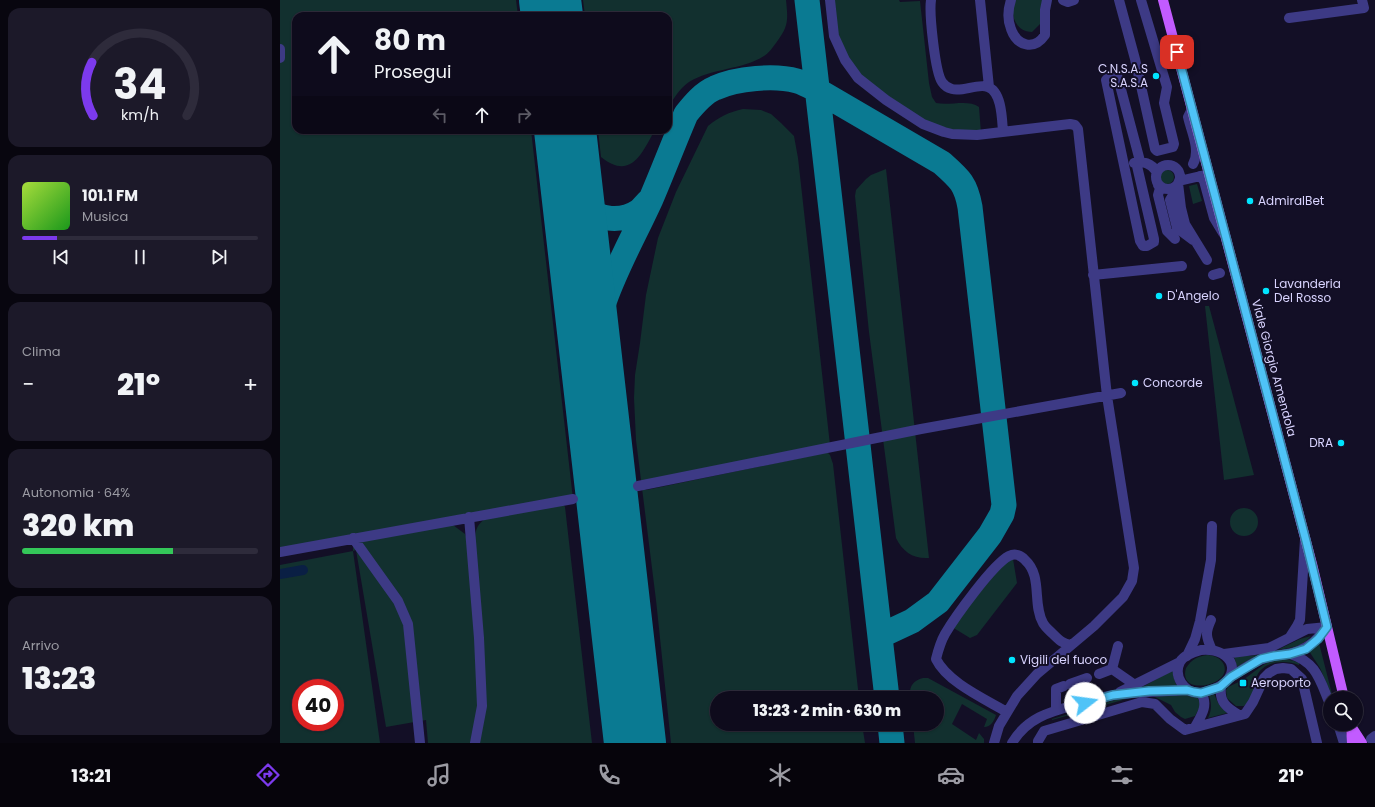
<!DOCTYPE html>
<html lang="it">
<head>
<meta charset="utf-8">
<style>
	:root { --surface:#0e0b1c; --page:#1c1929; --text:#f1f3f6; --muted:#9b9ba3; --line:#2e2b3b; --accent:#7c3aed }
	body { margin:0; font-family:Poppins,sans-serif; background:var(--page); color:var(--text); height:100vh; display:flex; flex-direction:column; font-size:15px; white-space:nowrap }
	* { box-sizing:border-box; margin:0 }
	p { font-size:13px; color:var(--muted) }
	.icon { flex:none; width:22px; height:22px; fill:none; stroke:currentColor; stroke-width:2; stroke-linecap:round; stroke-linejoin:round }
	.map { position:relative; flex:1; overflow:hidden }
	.panel { display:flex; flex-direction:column; gap:8px; padding:8px; background:#08060f; width:280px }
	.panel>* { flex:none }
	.top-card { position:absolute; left:12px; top:12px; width:380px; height:122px; border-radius:12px; box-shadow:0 1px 3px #0004,0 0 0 1px var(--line); background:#0e0b1c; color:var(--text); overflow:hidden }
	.controls { position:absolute; left:1043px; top:691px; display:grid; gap:8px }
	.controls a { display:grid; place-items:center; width:40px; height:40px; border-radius:50%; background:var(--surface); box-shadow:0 1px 3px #0004,0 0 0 1px var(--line); font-size:20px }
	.speed { position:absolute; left:12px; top:679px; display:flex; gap:8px; font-size:20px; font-weight:700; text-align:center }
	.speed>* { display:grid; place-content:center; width:52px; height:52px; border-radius:50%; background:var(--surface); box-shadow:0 1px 3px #0004,0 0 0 1px var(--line); line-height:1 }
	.speed .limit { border:6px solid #d22; background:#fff; color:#111 }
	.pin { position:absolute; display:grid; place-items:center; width:34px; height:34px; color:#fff; margin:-17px; border-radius:8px; box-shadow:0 2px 6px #0006 }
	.me { position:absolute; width:44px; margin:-22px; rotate:75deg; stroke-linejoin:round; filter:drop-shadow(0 0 3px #0008) }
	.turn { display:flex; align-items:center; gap:14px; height:84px; padding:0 16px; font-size:18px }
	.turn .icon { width:52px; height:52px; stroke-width:2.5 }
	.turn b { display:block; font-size:28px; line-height:34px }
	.lanes { display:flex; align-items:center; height:38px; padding:0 16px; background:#0003; justify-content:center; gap:20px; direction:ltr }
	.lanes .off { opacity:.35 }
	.big { font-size:30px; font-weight:800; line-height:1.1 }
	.panel .tile { flex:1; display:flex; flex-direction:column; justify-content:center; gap:6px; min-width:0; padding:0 14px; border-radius:12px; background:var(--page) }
	.panel .dial { align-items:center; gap:0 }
	.dial svg { height:104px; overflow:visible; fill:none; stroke:var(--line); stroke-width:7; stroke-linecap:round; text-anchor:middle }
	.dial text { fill:var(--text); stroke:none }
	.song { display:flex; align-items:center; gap:12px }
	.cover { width:48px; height:48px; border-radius:6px; background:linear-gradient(135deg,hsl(80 70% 55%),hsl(120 70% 35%)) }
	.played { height:4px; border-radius:2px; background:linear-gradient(90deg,var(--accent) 15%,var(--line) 15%) }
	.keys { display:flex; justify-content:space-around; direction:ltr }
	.heat { display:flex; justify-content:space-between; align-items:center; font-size:22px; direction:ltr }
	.charge { height:6px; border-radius:3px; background:linear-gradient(90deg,#34c759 64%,var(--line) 0) }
	.trip { position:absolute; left:430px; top:691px; width:234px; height:40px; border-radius:20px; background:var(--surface); box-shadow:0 1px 3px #0004,0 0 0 1px var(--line); font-weight:800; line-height:40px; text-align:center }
	.tab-bar { display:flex; height:64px; justify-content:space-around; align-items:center; background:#06040b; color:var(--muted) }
	.tab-bar .icon { width:28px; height:28px }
	.tab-bar .selected { color:var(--accent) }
	.tab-bar b { font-size:18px; color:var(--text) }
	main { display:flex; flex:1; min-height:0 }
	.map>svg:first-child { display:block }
	.green { fill:#12302f; fill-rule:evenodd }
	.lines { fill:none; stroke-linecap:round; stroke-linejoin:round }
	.canal { stroke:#0a1f44; stroke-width:10 }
	.taxiway { stroke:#0a7a92; stroke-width:25 }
	.runway { stroke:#0a7a92; stroke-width:62 }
	.minor { stroke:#3d3a85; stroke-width:10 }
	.major { stroke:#c25bff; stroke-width:10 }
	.route-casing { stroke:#337fa1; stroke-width:10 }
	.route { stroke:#4fc3f7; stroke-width:7 }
	.poi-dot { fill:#00e5ff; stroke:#130f26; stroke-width:1.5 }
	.labels { text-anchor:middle; stroke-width:4; stroke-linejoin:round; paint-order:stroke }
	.poi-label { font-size:12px; fill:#d9d4ff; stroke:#130f26; text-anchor:start }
	.street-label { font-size:12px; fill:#d9d4ff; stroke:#130f26 }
</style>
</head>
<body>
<main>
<section class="panel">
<div class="tile dial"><svg viewBox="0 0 100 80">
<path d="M14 69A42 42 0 1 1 86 69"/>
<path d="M14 69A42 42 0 0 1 13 28" stroke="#7c3aed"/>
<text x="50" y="56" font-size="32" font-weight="700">34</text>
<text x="50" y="72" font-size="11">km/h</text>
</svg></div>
<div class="tile">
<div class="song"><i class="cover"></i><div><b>101.1 FM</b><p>Musica</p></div></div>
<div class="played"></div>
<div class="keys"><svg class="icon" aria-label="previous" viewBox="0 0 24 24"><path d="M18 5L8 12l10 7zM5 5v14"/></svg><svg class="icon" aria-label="pause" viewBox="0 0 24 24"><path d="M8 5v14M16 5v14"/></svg><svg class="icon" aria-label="next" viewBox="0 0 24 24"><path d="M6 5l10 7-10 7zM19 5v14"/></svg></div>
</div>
<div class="tile"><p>Clima</p>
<div class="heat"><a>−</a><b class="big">21°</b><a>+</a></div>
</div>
<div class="tile"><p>Autonomia · 64%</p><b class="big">320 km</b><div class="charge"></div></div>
<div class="tile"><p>Arrivo</p><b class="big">13:23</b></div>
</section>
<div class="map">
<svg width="1095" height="743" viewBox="0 0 1095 743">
	<rect width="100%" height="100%" fill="#130f26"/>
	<path class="green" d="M 0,0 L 236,0 L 238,16 L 16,16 L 16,130 L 251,130 L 293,499 L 173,525 L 185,534 L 188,541 L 195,537 C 196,528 198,524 205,519 L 283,504 L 285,507 L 312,743 L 148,743 L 146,720 L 106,727 L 76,550 L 73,551 L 100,743 L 0,743 L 0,565 L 73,551 L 73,539 L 0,552 ZM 21,688 L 55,688 L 55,722 L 21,722 Z
		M 303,0 L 506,0 C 508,20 509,26 496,43 C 493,47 489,53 484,56 C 462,70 432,68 409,82 C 400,88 394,98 388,108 L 388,16 L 305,16 Z
		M 551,0 L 619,0 L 620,2 L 640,1 L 649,83 L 652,97 L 656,103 C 670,106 688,99 699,107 L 701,133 L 660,130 L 579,77 L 555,35 Z
		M 735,0 L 765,0 L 760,24 L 752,32 C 735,32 729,13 735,0 Z
		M 463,109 L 481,110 L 491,114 L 501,123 L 514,136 L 518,158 L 550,445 L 364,488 L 366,490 L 371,489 L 544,453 L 548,453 L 550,455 L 553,464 L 579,698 L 437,698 L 437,724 L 582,724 L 585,743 L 391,743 L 376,600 L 356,440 L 354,398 L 355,375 L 360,343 L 366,295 L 378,238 L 396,192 L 428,126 C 439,117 449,112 463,109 Z
		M 318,130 L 375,130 C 362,153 351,181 321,157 Z
		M 606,169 L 649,558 C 633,559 623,552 616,538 L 589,332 L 575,196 L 576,190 L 586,179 L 591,175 Z
		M880 177a7 7 0 1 1 14 0a7 7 0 1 1-14 0Z
		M 917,184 L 922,201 L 913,204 L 909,186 Z
		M 925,306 L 929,306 L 974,475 L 944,480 Z
		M950 522a14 14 0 1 1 28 0a14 14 0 1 1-28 0Z
		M 733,559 L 737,583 L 697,635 L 690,638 L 672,627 L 723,564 Z
		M 1031,636 C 1022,647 1011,648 997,650 L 1020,639 Z
		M 1039,643 L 1053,698 L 1040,668 L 1029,651 Z
		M 984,654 L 969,660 L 957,667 L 954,656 L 970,656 Z
		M 928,655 C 935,656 941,658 944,665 C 952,686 897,697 906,668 C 912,659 918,656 928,655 Z
		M 1001,658 L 1014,661 L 1019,663 L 1019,665 C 1004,659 982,661 976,678 C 974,683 975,687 974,691 C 973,697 968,702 964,706 L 956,706 L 947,698 L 946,690 L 948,687 L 963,680 L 983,665 L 990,661 Z
		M 893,670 L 893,675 L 897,687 L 857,690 Z
		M 643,678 L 648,678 L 716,715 C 714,721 711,727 704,727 L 707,719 L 682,704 L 672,724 L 696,740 L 699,733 L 704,739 L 704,743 L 635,743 L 633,724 L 657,724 L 657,698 L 630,698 C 629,687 632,681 643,678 Z
		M 876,692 L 917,696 L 921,705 L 915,716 L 905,719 L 901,717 L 895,712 L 891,705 L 873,696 L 850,698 L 772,720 L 772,719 L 841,698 Z
		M 928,693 L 934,693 C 937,702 940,707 947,713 L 928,718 C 932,709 932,703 928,693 Z"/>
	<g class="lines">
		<path class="canal" d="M 0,574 L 23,570"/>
		<path class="taxiway" d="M 527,0 L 607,698
			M 292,189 C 295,196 298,202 304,207 C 319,221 343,222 359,211 C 363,208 366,203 370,200
			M 312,371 C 311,308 346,254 371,199 C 383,171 394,142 406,114 C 414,104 423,93 435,88 C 457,78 495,75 517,81 C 524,83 531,87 537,90 L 662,163 C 680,179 686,184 690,207 L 724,505 L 722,514 L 710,535 L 658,602 L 632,621 L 600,636
			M 610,724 L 612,743"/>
		<path class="runway" d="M 270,0 L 272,16
			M 285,130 L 355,743"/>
		<path class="minor" d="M 550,0 L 554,36 L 565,60 L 578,78 L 606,100 L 643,124 L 664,132 L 672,134 L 697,135 L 790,124 L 795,125 L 798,129 L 827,396 L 854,568 L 852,581 L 843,597 L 814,626 L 757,674 L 737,696 L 719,726 L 714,743
			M 651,0 C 649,13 655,72 662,82 C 664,85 668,88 672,89 C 683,92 698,83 708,87 C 722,92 722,120 723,132
			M 700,0 L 709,87
			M 731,0 C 728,9 727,19 731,29 C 737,46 754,51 765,35 L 765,10 L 767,0
			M 783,0 L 788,2 L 794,0
			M 839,0 L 855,59 L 875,149 L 877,151 L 893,147 L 894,144 L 884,103 L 887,87 L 861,0
			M 1009,18 L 1084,8 L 1082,0
			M 0,49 L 0,58
			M 834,75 L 838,78 L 860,161 L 857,166 L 874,239 L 874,242 L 867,246 L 863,246 L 860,241 L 826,80 L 830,76 Z
			M 912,109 L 908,117 C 911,131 921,150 913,164
			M 854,163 C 862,160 872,164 876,171
			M876 177a12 12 0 1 1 24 0a12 12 0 1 1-24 0Z
			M 920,176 L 924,181 L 934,218 L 943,233
			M 899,181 L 925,175
			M 898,183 L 901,208 L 905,224 L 927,260
			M 878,185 L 880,188 L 878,195 L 887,231 L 895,239
			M 895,192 L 890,200 L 897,228 L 913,240
			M 813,275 L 902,266
			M 933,275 L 940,273
			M 358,486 L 641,429 L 841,393
			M 189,517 L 199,638 L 202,706 L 195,743
			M 73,538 L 118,601 L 128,624 L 140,743
			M 0,552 L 293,499
			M 931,620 C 925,633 926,637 932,650
			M 1010,637 L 1017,626 L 1020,620 L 1025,539
			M 921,650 C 955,647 965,679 931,690 C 927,691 923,693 919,693 C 904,693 893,676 900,662 C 904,655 914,652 921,650 Z
			M 944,654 L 989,648 L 1027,629 L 1047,627
			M 1010,654 C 1037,662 1040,681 1050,704
			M 907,656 L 915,639 L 920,621 L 931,560 L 932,526
			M 832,669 L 838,646
			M 819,674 L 832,669 L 855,685
			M 951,677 C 960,671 970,664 980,660 C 989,656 998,655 1007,654 C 1026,651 1036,641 1047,627
			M 790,684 L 807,678
			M 941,687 C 939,702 947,708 959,715
			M 840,692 L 900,662
			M 776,710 L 776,689 L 784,686
			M 727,712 C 705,699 667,682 656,659 C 658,651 661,641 665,634 C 675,617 713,564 729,556 C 735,553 741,555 745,560 C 763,576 752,604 763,623 C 765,627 770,631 773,634 C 779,640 783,644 791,645
			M 1058,724 L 1064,743
			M 915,727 C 921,716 929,705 921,693
			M 1095,736 L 1091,739 L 1095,743
			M 732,743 C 747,718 769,712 795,705 C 808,702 821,697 834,695 C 858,691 883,692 907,690
			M 758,743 L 758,741 L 764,731 L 862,702 L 875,704 L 890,719 L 905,730 L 965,714 L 973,702 L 984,678 L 989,673 L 996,669 L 1003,668 L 1011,669 L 1022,679 L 1037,743"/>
		<path class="major" d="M 883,0 L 1032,564 L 1064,698
			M 1071,726 L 1082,743
			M 1071,726 L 1072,743"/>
	</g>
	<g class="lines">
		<g class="route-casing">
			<path id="route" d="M 805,703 L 833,695 L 869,691 L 907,690 L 914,692 L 921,693 L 940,687 L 951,677 L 981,659 L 994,656 L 1010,654 L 1026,649 L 1038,639 L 1047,627 L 1026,541 L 897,52"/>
		</g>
		<use href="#route" class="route"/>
	</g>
	<g class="poi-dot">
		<circle cx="876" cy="76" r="4"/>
		<circle cx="970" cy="201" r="4"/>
		<circle cx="986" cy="291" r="4"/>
		<circle cx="879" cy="296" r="4"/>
		<circle cx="855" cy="383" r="4"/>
		<circle cx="1061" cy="443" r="4"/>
		<circle cx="732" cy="660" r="4"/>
		<rect x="959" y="679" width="8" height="8" rx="2"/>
	</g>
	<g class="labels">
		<g class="poi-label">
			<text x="868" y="73" text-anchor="end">C.N.S.A.S<tspan x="868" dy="14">S.A.S.A</tspan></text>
			<text x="978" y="205">AdmiralBet</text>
			<text x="994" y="288">Lavanderia<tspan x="994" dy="14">Del Rosso</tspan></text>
			<text x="887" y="300">D'Angelo</text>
			<text x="863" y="387">Concorde</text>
			<text x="1053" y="447" text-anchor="end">DRA</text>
			<text x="740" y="664">Vigili del fuoco</text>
			<text x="971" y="687">Aeroporto</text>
		</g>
		<g class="street-label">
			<text transform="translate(994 368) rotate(75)" y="4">Viale Giorgio Amendola</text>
		</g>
	</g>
</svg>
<div class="controls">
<a><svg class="icon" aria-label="search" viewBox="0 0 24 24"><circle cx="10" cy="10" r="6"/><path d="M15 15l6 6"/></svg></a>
</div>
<div class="speed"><div class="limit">40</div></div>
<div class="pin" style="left:897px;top:52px;background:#d93025"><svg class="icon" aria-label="arrive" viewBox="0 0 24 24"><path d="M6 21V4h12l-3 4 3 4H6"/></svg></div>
<svg class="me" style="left:805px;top:703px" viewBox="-20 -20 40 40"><circle r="19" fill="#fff"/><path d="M0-13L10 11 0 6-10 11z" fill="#4fc3f7"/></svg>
<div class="trip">13:23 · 2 min · 630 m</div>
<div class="top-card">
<div class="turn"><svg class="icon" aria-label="ahead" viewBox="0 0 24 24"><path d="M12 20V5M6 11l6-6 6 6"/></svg><div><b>80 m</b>Prosegui</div></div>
<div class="lanes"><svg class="icon off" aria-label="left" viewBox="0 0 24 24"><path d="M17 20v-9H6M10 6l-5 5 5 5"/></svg><svg class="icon" aria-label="ahead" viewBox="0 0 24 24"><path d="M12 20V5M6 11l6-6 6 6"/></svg><svg class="icon off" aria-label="right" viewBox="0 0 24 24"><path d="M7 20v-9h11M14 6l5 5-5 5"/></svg></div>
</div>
</div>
</main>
<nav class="tab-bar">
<b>13:21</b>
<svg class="icon selected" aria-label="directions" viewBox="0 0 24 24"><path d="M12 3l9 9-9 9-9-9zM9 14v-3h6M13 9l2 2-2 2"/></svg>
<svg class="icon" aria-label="music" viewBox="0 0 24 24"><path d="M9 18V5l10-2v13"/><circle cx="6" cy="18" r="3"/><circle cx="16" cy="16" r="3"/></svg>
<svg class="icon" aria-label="phone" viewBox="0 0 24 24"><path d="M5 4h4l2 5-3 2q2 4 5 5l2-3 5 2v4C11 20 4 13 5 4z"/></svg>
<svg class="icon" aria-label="climate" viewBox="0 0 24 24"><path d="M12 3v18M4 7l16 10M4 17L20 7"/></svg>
<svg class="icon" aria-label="car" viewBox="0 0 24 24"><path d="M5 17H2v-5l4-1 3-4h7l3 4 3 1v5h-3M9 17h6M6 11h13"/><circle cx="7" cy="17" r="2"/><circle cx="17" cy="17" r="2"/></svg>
<svg class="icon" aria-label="filters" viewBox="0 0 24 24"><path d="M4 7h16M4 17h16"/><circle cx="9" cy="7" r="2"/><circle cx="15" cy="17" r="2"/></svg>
<b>21°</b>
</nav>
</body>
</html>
